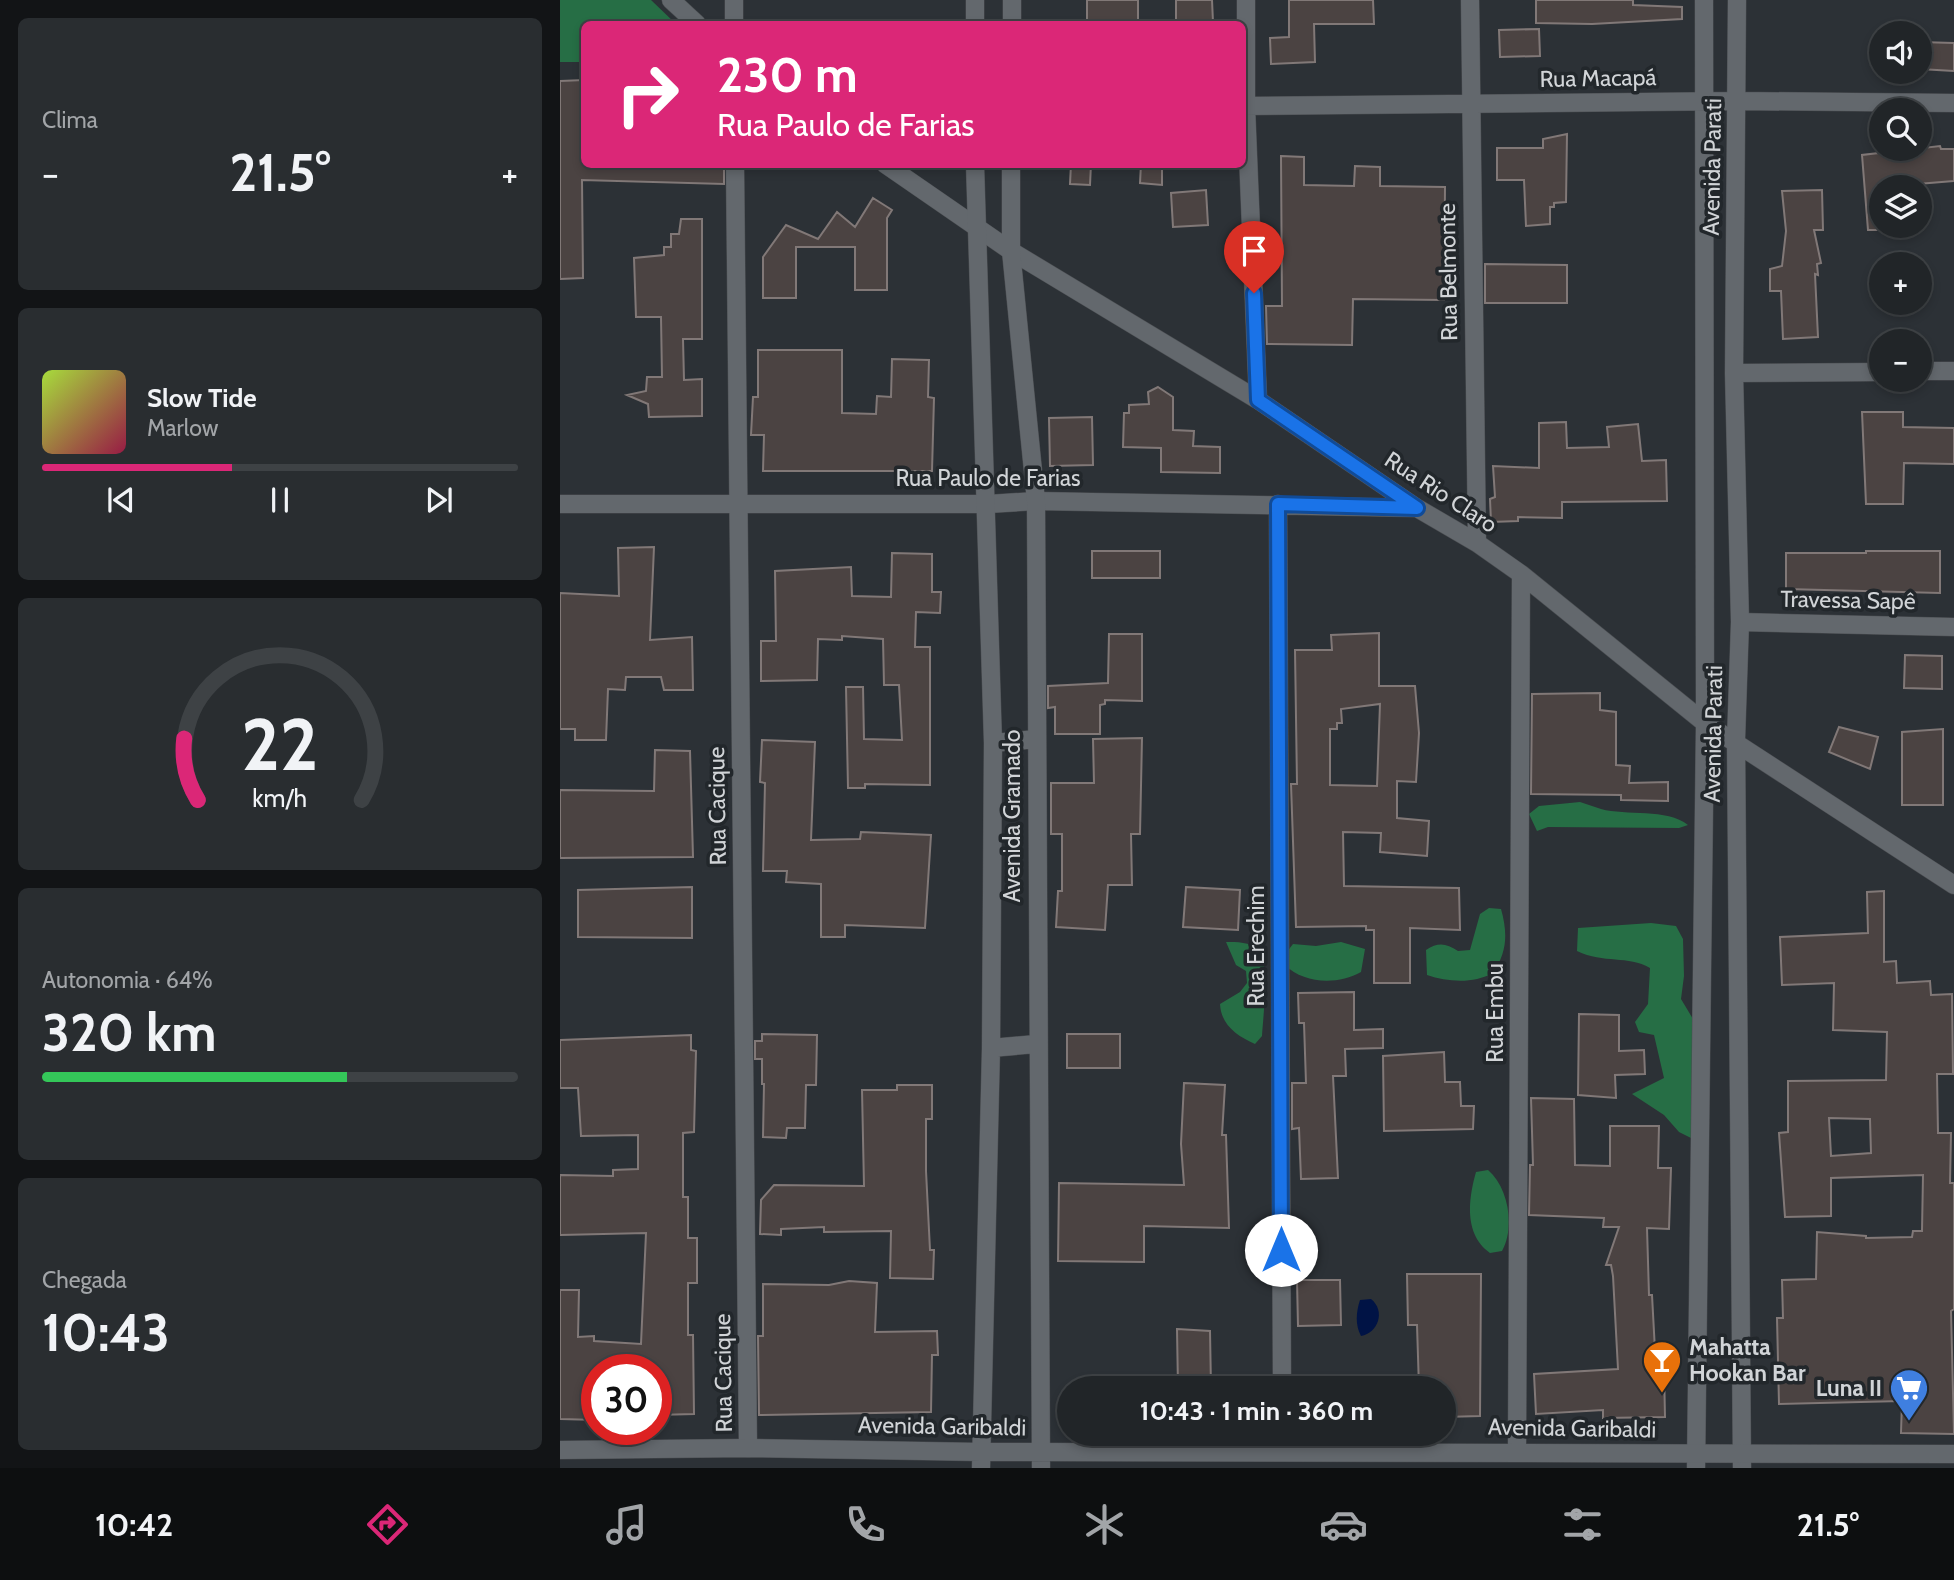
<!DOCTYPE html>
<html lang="pt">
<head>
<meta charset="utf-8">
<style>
	:root { --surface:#212528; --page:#292d30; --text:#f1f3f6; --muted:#a2a5a8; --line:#3e4245; --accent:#db2777 }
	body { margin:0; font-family:Cabin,sans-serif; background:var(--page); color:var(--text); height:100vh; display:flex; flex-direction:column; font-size:26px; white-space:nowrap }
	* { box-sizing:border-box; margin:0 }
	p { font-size:23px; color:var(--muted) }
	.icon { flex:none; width:38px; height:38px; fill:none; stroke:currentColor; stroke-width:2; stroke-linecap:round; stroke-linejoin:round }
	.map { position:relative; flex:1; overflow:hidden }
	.panel { display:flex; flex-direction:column; gap:18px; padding:18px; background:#121416; width:560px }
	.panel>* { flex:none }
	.guide { position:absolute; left:21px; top:21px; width:665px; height:147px; border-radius:10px; box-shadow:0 4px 10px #0003,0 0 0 2px var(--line); background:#db2777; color:#fff; overflow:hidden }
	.fabs { position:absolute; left:1309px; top:21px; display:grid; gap:14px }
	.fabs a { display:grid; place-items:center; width:63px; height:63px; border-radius:50%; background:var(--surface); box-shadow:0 4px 10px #0003,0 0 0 2px var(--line); font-size:35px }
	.speed { position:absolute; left:21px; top:1354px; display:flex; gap:14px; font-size:35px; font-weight:700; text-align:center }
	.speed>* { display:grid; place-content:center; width:91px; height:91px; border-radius:50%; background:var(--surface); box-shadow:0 4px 10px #0003,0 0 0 2px var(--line); line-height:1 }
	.speed .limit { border:10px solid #d22; background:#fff; color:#111 }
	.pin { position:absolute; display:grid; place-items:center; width:60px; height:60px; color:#fff; margin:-72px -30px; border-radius:50% 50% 50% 0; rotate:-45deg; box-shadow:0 0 7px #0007 }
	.pin .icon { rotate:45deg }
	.me { position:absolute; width:77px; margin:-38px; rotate:0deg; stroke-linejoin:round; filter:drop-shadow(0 0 5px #0008) }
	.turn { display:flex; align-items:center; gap:24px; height:147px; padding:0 21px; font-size:32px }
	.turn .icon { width:91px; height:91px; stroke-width:2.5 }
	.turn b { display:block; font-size:49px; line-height:60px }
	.big { font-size:52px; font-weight:800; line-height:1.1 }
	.panel .widget { flex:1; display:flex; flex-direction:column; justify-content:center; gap:10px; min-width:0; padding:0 24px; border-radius:10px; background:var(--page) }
	.panel .dial { align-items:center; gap:0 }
	.dial svg { height:182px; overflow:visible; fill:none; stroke:var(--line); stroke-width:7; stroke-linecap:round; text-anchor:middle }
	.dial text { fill:var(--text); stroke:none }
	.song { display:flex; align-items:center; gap:21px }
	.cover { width:84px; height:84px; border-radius:10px; background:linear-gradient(135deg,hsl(80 70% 55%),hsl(340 70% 35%)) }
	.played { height:7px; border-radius:4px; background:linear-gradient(90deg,var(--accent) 40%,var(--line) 40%) }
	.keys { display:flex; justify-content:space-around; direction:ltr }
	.heat { display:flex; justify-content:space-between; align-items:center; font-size:38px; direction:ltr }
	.charge { height:10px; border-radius:5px; background:linear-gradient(90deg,#34c759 64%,var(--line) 0) }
	.trip { position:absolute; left:497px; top:1376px; width:399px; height:70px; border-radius:35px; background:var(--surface); box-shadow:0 4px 10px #0003,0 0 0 2px var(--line); font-weight:800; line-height:70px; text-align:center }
	.dock { display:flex; height:112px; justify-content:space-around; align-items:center; background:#0d0f10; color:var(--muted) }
	.dock .icon { width:49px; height:49px }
	.dock .selected { color:var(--accent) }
	.dock b { font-size:32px; color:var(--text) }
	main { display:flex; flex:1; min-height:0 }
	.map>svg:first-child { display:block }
	.forest { fill:#266e45 }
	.water { fill:#001345 }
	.building { fill:#4b4342; stroke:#817877; stroke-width:2; fill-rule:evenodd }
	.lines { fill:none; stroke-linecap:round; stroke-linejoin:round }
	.street-casing { stroke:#4a4d51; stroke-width:19 }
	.secondary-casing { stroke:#4a4d51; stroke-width:19 }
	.street { stroke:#63686d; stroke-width:18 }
	.secondary { stroke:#63686d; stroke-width:18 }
	.route-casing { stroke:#114b97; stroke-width:18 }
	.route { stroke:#1a73e8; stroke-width:12 }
	.labels { text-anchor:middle; stroke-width:7; stroke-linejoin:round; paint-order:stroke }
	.street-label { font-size:23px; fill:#d1d4d7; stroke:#22272b }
	.poi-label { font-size:23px; font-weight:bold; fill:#d1d4d7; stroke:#22272b; text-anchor:start }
</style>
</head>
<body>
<main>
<section class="panel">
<div class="widget"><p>Clima</p>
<div class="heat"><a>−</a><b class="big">21.5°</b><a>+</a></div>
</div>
<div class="widget">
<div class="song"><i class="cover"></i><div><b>Slow Tide</b><p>Marlow</p></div></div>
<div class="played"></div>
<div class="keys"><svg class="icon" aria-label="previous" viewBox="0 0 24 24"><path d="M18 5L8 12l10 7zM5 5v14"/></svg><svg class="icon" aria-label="pause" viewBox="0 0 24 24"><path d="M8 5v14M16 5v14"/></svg><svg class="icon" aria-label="next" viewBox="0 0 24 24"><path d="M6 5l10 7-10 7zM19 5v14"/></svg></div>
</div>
<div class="widget dial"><svg viewBox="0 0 100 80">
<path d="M14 69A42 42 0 1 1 86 69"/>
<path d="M14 69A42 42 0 0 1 8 42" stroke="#db2777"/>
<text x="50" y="56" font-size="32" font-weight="700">22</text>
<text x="50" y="72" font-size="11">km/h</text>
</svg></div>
<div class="widget"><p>Autonomia · 64%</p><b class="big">320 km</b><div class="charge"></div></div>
<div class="widget"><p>Chegada</p><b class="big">10:43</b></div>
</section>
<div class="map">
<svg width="1394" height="1468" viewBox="0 0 1394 1468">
	<rect width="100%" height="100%" fill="#2c3136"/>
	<path class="forest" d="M 0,0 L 91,0 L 116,24 L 24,24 L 24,62 L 0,62 Z
		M 1020,802 C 1027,804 1034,807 1041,809 C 1066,816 1107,808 1128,825 L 1119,828 L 988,827 L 977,831 L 969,814 L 979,806 Z
		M 929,908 L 941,909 C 948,934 947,952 933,973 C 913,984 888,982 867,975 L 866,950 C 878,942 886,943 898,951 L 910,950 L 920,914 Z
		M 1091,923 L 1116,926 L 1123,939 L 1124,976 L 1121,999 L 1133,1019 L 1148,1082 L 1148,1133 L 1141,1143 L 1119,1132 L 1104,1115 L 1072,1094 L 1104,1078 L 1094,1035 L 1079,1032 L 1075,1022 L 1088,1004 L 1090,968 C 1068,955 1044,964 1017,951 L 1018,928 Z
		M 666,942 C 677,942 690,942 698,949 C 710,962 703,1018 702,1036 L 695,1044 C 677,1036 661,1025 660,1004 L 680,992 L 687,983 L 686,971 L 676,965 Z
		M 781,942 L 805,949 L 801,972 C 778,985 744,984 725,965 L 726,953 L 733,944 L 756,946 Z
		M 928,1170 C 949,1188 955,1228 942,1251 L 930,1253 C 904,1235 908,1200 916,1172 Z"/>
	<path class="water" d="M 811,1299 C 826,1311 818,1333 801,1336 C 795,1325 796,1312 800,1300 Z"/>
	<path class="building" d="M 527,0 L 578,0 L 578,23 L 527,23 Z
		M 616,0 L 652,0 L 653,22 L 616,24 Z
		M 729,0 L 813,0 L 814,24 L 754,24 L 755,62 L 711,64 L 710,38 L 729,37 Z
		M 976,0 L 1073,0 L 1073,5 L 1122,7 L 1122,19 L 1032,24 L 976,23 Z
		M 979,29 L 980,56 L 940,57 L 939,30 Z
		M 1360,42 L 1394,43 L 1394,71 L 1360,69 Z
		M 24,80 L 24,164 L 164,164 L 164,184 L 22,180 L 23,278 L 0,279 L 0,81 Z
		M 1007,134 L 1006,202 L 994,203 L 994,207 L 990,207 L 990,224 L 966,226 L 964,180 L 937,180 L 937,148 L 983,148 L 983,139 Z
		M 1380,146 L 1381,149 L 1394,149 L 1394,181 L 1321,187 L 1321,230 L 1308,230 L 1302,155 Z
		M 721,156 L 744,157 L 744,185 L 794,186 L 795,166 L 820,167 L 820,186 L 885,187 L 884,300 L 793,299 L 792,345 L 707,344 L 706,306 L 722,306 Z
		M 511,164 L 531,164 L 530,185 L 510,184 Z
		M 581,164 L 602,164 L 602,185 L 580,183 Z
		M 646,190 L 648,225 L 613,227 L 611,193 Z
		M 1262,190 L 1263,230 L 1254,230 L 1261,263 L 1257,264 L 1258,275 L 1255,274 L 1258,337 L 1223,339 L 1221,291 L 1210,291 L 1210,269 L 1222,266 L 1226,231 L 1222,191 Z
		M 313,198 L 332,210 L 327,218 L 327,290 L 295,290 L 295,247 L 236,247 L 236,298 L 203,298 L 203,257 L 226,225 L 258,239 L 277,212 L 295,227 Z
		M 121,219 L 142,219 L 142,339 L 123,339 L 124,380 L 142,379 L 142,416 L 89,417 L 88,404 L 67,395 L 86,391 L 87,377 L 102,377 L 101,317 L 76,317 L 74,258 L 104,255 L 104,247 L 111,247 L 111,234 L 119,234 Z
		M 925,264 L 1007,265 L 1007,303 L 925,303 Z
		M 198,350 L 282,350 L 282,413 L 316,414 L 317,396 L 331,397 L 332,359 L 369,360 L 368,397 L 374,398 L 372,471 L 203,471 L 204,435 L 191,435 L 193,397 L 198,397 Z
		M 598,387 L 613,397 L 613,430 L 634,431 L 633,446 L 660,447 L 660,473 L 601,472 L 601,448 L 563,447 L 564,413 L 569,413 L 569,405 L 589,404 L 588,392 Z
		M 1302,412 L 1343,412 L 1343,427 L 1394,428 L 1394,464 L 1344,463 L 1343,504 L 1306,504 Z
		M 532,417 L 533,465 L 490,466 L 489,418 Z
		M 1006,422 L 1007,448 L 1049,447 L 1047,427 L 1078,424 L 1082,461 L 1106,460 L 1107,501 L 1002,502 L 1002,518 L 958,517 L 958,521 L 931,522 L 930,499 L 935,497 L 933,466 L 979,468 L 979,423 Z
		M 94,547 L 90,640 L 132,637 L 133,690 L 104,690 L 101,677 L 66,677 L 65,690 L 48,689 L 46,740 L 15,740 L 15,729 L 0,729 L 0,593 L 59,596 L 58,548 Z
		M 532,551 L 600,551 L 600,578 L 532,578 Z
		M 1306,551 L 1380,551 L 1380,593 L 1226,589 L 1226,553 L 1306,553 Z
		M 332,553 L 372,554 L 372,592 L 381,592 L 380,613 L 356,612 L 355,647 L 370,647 L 370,785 L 305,784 L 305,788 L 288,788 L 286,687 L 303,687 L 304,739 L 342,740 L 339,685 L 324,685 L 323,639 L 282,636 L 282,640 L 258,639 L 257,680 L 201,681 L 201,641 L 216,641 L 215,571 L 291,567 L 292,596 L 331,597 Z
		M 819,633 L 819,686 L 855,686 L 859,733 L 856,782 L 837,781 L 837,818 L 869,821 L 867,856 L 820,852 L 821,833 L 783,832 L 784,886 L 899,888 L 900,930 L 850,928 L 850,983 L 814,983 L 814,930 L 806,930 L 806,926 L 736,927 L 731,784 L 737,784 L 735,650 L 772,650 L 771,635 ZM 820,704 L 817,786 L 770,785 L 770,729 L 777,729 L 777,723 L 782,723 L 781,709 Z
		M 549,634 L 582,634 L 582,701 L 545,700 L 545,704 L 540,705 L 540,734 L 495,734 L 495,707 L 488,708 L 488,686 L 548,683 Z
		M 1345,655 L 1382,656 L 1382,689 L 1344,688 Z
		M 1040,693 L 1040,710 L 1056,712 L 1056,765 L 1070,766 L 1069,783 L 1108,782 L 1108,801 L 1061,800 L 1061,795 L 971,794 L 972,694 Z
		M 1279,727 L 1318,737 L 1310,769 L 1269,752 Z
		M 1383,729 L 1383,805 L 1342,805 L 1342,732 Z
		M 582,738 L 580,834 L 571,834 L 572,885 L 548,885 L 545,930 L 496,927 L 498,891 L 502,891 L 502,834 L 491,834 L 491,783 L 534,783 L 533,739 Z
		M 202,740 L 255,742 L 251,840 L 300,839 L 301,832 L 371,835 L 365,928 L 285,925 L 285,937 L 261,937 L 261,884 L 226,882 L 227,871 L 203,871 L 205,783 L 200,782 Z
		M 95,750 L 130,751 L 133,857 L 0,858 L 0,790 L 94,791 Z
		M 132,887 L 132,938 L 18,937 L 18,890 Z
		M 626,887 L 680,890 L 678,930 L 623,927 Z
		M 1324,891 L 1324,962 L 1336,961 L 1337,983 L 1370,981 L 1371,995 L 1392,994 L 1393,1074 L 1377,1074 L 1378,1133 L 1391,1133 L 1390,1183 L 1394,1183 L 1394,1309 L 1391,1311 L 1394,1434 L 1341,1433 L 1342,1401 L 1219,1404 L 1217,1318 L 1223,1318 L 1222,1280 L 1256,1279 L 1257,1232 L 1306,1236 L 1306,1238 L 1352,1237 L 1353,1231 L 1362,1231 L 1363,1175 L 1271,1178 L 1271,1216 L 1225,1217 L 1219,1133 L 1228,1132 L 1228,1081 L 1326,1080 L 1327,1032 L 1273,1030 L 1274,983 L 1222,985 L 1220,937 L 1308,933 L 1307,892 ZM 1269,1118 L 1310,1119 L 1311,1153 L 1271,1156 Z
		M 794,992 L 794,1030 L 823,1029 L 823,1048 L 785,1049 L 786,1076 L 773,1076 L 778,1178 L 741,1179 L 739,1128 L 732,1129 L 732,1083 L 746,1083 L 744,1023 L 739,1023 L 738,993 Z
		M 1019,1014 L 1059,1015 L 1059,1051 L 1084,1050 L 1085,1074 L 1055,1075 L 1056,1098 L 1018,1095 Z
		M 202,1034 L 257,1035 L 256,1085 L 246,1085 L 245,1128 L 227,1128 L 226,1138 L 203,1137 L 204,1084 L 202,1084 L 202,1059 L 195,1059 L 195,1041 L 202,1041 Z
		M 507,1034 L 560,1034 L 560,1068 L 507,1068 Z
		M 131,1035 L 131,1050 L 136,1051 L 134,1132 L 123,1133 L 123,1197 L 128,1197 L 128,1238 L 137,1238 L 137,1283 L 128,1283 L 128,1335 L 133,1335 L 134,1414 L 96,1415 L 96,1370 L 37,1370 L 37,1420 L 0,1419 L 0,1290 L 19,1290 L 18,1337 L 34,1336 L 34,1341 L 81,1344 L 86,1233 L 0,1235 L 0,1175 L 53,1176 L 53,1170 L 78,1169 L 78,1135 L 21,1136 L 18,1088 L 0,1088 L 0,1040 Z
		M 884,1052 L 885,1082 L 900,1082 L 901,1106 L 914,1106 L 913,1129 L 824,1131 L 823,1056 Z
		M 624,1083 L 665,1085 L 662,1135 L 666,1135 L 669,1228 L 584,1226 L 584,1262 L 498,1261 L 499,1183 L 624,1185 L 621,1144 Z
		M 337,1085 L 372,1085 L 372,1119 L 366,1119 L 366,1171 L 370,1250 L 374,1250 L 373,1279 L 330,1278 L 331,1231 L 264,1232 L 264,1227 L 221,1229 L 221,1235 L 200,1234 L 201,1200 L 214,1185 L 304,1186 L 302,1090 L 337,1090 Z
		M 971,1098 L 1014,1099 L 1015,1165 L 1050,1166 L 1050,1126 L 1099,1126 L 1098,1168 L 1111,1168 L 1109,1229 L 1087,1228 L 1089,1295 L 1092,1295 L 1096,1369 L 1104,1369 L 1105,1417 L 1043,1418 L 1043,1410 L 976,1414 L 974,1374 L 1058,1369 L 1053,1276 L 1051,1265 L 1046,1265 L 1059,1227 L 1043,1227 L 1044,1218 L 969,1215 L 970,1165 L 973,1165 Z
		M 847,1274 L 921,1274 L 920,1416 L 884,1417 L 884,1388 L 859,1388 L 857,1325 L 848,1325 Z
		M 737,1280 L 780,1280 L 781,1325 L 738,1326 Z
		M 289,1281 L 317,1283 L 315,1332 L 377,1331 L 378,1355 L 372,1355 L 371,1412 L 199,1415 L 198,1336 L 203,1336 L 203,1284 L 269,1285 Z
		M 617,1329 L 650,1331 L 651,1388 L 618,1388 Z"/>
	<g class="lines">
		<g class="street-casing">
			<path id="street" d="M 111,0 L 137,24
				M 174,0 L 174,24
				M 686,0 L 686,106 L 698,400
				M 910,0 L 917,543
				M 1177,0 L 1174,373 L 1180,622 L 1176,740 L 1182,1468
				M 682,106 L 1178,101 L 1394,103
				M 175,164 L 188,1448
				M 325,164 L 451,251 L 698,400 L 857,508 L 917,543 L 961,574 L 1145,723 L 1394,885
				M 1360,371 L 1394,371
				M 1174,373 L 1321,372
				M 0,504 L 428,504 L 476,501 L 857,508
				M 718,504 L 722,1388
				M 1180,622 L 1394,627
				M 722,1433 L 722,1452
				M 957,1451 L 961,574
				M 1136,1468 L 1145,723 L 1144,0"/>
		</g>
		<g class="secondary-casing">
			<path id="secondary" d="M 415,24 L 415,0
				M 452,24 L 452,0
				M 415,164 L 433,743 L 431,1048 L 421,1468
				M 451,164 L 451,251 L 476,501 L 481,1468
				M 433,743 L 477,739
				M 431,1048 L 476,1044
				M 0,1450 L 188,1448 L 421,1452 L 1394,1454"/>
		</g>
		<use href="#street" class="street"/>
		<use href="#secondary" class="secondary"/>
	</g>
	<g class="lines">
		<g class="route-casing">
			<path id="route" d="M 694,293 L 698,400 L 857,508 L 718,504 L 721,1250"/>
		</g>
		<use href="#route" class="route"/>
	</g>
	<defs>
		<g id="bar-pin" transform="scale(2.0125)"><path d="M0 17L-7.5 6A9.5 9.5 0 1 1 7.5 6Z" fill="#e8710a" stroke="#22272b"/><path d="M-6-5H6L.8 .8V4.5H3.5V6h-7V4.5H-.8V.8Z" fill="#fff"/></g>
		<g id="supermarket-pin" transform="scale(2.0125)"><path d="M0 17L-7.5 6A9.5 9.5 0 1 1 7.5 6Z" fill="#3f7fe0" stroke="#22272b"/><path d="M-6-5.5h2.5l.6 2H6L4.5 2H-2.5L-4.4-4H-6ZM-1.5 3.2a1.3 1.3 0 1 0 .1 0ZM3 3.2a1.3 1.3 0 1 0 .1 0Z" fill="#fff"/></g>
	</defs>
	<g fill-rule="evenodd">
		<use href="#bar-pin" x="1102" y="1360"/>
		<use href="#supermarket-pin" x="1349" y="1388"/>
	</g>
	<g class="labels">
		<g class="street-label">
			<text transform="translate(1038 78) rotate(-1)" y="8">Rua Macapá</text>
			<text transform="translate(1152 167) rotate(-89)" y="8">Avenida Parati</text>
			<text transform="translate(888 272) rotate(-91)" y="8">Rua Belmonte</text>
			<text x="428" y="486">Rua Paulo de Farias</text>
			<text transform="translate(881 492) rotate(33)" y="8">Rua Rio Claro</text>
			<text transform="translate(1288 600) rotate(1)" y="8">Travessa Sapê</text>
			<text transform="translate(1153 734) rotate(-89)" y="8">Avenida Parati</text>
			<text transform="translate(157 806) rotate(-91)" y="8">Rua Cacique</text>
			<text transform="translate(452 816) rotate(-90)" y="8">Avenida Gramado</text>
			<text transform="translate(696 946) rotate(-90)" y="8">Rua Erechim</text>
			<text transform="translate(935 1013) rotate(-90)" y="8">Rua Embu</text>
			<text transform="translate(163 1373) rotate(-91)" y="8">Rua Cacique</text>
			<text transform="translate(382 1426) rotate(1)" y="8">Avenida Garibaldi</text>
			<text transform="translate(1012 1428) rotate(1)" y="8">Avenida Garibaldi</text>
		</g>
		<g class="poi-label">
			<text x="1129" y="1355">Mahatta<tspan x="1129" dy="26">Hookan Bar</tspan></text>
			<text x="1322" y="1396" text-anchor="end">Luna II</text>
		</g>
	</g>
</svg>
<div class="fabs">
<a><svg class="icon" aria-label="sound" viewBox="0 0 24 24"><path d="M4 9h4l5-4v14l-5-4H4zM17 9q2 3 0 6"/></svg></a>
<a><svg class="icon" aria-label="search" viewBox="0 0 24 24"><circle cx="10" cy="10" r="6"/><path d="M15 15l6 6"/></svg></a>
<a><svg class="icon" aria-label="layers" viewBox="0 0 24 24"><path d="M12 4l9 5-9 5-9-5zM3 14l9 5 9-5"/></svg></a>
<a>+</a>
<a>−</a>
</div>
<div class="speed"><div class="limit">30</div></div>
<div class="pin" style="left:694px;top:293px;background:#d93025"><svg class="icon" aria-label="arrive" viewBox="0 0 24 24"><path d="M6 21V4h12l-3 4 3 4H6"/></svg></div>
<svg class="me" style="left:721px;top:1250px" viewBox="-20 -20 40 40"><circle r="19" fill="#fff"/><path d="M0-13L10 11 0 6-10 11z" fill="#1a73e8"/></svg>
<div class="trip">10:43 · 1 min · 360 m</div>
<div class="guide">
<div class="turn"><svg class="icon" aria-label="right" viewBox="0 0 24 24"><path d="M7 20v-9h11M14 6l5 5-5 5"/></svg><div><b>230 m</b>Rua Paulo de Farias</div></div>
</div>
</div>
</main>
<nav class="dock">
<b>10:42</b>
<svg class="icon selected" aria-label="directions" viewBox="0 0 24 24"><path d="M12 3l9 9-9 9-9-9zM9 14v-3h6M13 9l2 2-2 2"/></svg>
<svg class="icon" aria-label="music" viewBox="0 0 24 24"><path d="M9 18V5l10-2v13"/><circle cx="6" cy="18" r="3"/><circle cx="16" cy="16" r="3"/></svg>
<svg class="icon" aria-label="phone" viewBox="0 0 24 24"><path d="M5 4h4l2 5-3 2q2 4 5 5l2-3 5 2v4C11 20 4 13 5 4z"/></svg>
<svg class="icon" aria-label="climate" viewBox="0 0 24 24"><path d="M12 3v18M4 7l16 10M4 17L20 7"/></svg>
<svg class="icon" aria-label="car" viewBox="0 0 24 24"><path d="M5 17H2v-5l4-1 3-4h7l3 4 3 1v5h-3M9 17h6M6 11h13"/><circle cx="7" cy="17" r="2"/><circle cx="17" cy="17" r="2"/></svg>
<svg class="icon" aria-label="filters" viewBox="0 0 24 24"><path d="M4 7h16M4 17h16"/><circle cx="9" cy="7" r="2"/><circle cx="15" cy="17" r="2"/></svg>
<b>21.5°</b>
</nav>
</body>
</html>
